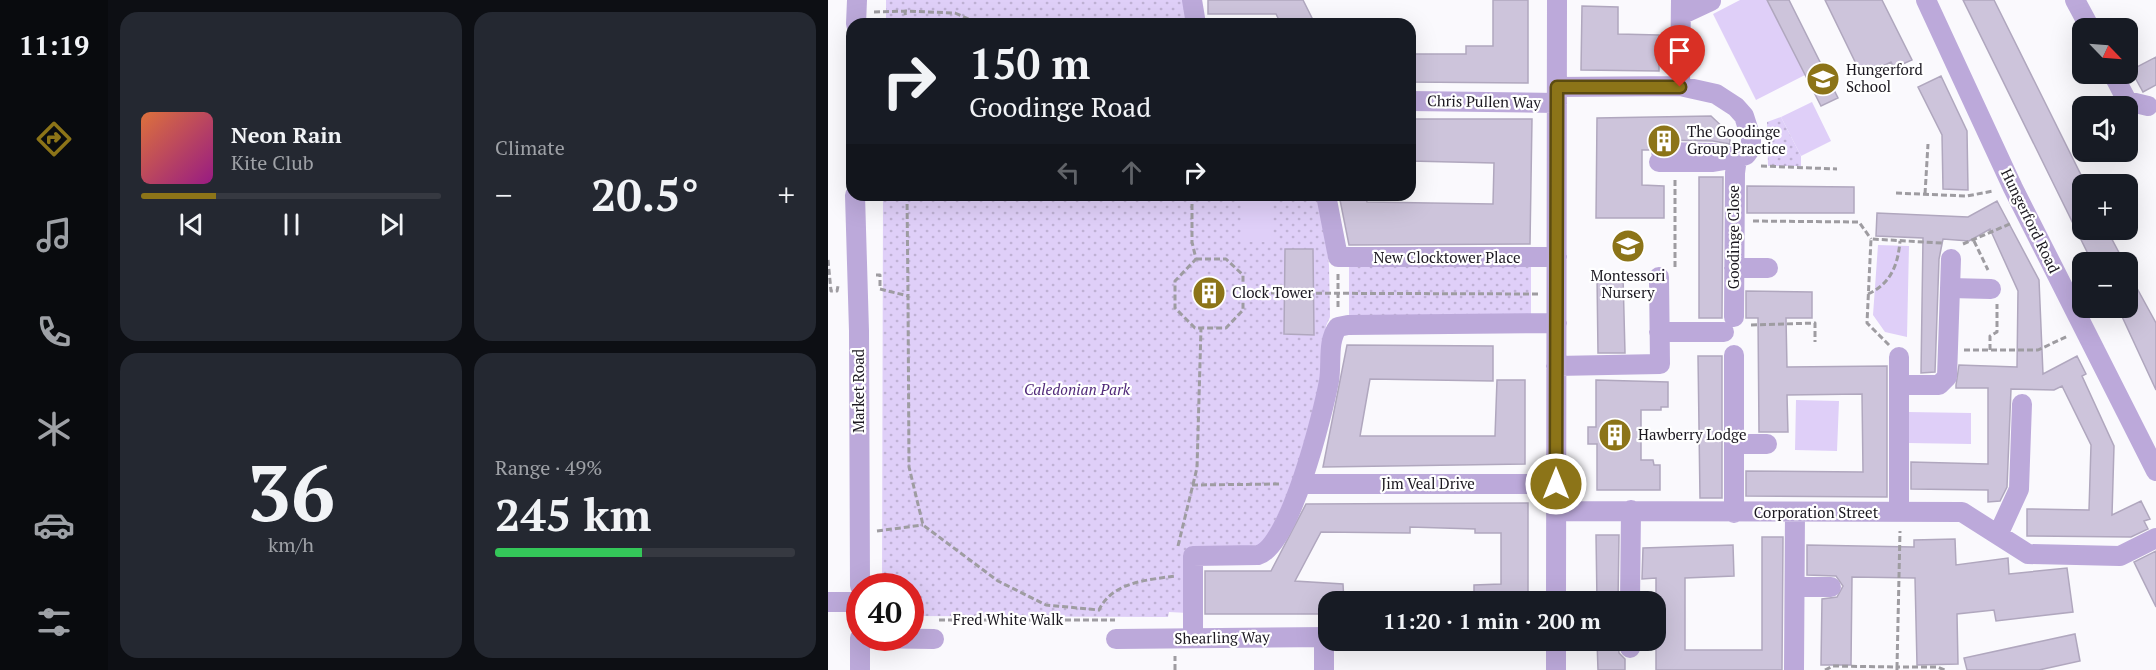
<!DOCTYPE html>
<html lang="en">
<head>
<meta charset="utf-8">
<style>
	:root { --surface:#171b24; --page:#242831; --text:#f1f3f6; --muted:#9ea1a6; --line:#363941; --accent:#8c7418 }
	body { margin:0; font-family:"PT Serif",serif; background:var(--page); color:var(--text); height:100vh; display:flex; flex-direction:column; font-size:22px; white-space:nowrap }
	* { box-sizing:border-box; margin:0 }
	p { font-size:20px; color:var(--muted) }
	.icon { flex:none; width:33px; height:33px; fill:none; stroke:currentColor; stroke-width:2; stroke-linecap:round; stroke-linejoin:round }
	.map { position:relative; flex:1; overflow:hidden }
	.panel { display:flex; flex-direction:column; gap:12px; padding:12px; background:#0d0f14; width:720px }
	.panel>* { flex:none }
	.top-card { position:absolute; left:18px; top:18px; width:570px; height:183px; border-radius:18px; box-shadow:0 6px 24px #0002; background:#171b24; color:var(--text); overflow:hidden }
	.needle { width:39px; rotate:115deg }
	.fabs { position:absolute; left:1244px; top:18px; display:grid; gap:12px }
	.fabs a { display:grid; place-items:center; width:66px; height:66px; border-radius:12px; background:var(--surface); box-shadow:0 6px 24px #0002; font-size:30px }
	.speed { position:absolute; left:18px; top:573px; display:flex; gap:12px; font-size:30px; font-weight:700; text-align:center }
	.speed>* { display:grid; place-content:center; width:78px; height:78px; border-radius:50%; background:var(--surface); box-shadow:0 6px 24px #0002; line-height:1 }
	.speed .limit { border:9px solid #d22; background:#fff; color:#111 }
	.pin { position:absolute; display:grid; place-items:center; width:51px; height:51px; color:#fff; margin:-62px -26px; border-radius:50% 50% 50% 0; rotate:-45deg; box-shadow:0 0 6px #0007 }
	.pin .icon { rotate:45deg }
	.me { position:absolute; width:66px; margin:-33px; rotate:0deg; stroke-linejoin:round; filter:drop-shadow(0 0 4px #0008) }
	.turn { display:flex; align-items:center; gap:21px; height:126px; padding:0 24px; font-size:27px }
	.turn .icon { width:78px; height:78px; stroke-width:2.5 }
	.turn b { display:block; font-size:42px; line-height:51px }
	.lanes { display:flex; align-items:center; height:57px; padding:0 24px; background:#0003; justify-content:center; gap:30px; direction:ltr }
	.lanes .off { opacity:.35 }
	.big { font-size:45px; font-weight:700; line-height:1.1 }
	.panel .tile { flex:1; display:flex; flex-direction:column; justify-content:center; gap:9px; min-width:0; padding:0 21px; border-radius:18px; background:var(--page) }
	.panel .dial { align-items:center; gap:0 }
	.dial b { font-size:78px; line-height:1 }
	.song { display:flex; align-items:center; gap:18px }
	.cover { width:72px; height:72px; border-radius:9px; background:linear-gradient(135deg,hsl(20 70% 55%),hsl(310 70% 35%)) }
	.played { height:6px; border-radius:3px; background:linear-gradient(90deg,var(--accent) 25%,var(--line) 25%) }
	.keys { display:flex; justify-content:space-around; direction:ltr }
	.heat { display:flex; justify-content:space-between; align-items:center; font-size:33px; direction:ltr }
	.charge { height:9px; border-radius:4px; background:linear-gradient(90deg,#34c759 49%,var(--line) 0) }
	.panel .tiles { flex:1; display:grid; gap:12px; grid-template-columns:repeat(2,1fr) }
	.trip { position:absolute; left:490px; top:591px; width:348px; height:60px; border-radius:18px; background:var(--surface); box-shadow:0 6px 24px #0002; font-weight:700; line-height:60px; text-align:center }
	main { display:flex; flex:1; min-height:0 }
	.menu { display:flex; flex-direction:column; width:108px; justify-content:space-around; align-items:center; background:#090b0e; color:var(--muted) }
	.menu .icon { width:42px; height:42px }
	.menu .on { color:var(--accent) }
	.menu b { font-size:27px; color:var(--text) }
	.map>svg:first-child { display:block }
	.park { fill:url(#park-dots) }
	.garden { fill:#dfcff8 }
	.building { fill:#cdc4db; stroke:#b0a7be; stroke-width:1.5 }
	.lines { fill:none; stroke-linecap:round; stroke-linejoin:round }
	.path { stroke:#9e9ca1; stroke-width:3; stroke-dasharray:6 3; stroke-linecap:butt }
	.minor { stroke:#bca9da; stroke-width:20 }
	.route-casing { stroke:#5b4b10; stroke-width:15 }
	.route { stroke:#8c7418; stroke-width:10 }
	.labels { text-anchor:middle; stroke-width:4.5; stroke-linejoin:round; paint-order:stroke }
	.poi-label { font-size:15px; fill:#1b1820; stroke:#fff; text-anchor:start }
	.street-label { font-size:15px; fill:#1b1820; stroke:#fff }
	.park-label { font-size:15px; font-style:italic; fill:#512a79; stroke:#fff }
</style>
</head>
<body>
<main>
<nav class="menu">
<b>11:19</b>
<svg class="icon on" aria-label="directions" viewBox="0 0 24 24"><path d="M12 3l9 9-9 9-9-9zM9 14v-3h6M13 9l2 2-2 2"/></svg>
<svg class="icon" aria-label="music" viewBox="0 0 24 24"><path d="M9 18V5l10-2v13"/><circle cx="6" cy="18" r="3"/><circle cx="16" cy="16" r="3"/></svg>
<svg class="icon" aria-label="phone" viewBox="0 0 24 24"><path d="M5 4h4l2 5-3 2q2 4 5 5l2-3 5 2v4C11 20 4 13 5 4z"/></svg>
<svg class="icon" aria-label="climate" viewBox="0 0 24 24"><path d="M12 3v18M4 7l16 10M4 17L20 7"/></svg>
<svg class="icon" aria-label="car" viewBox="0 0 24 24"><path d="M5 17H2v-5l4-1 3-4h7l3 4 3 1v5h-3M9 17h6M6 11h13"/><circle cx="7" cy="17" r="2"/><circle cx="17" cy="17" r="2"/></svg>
<svg class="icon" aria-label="filters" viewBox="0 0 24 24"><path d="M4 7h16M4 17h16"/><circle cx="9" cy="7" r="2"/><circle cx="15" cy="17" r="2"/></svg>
</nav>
<section class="panel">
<div class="tiles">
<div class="tile">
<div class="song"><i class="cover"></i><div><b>Neon Rain</b><p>Kite Club</p></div></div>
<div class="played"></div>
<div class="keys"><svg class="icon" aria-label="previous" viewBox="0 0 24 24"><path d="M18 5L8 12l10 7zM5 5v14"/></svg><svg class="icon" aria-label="pause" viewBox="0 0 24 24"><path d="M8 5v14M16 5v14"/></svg><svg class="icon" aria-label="next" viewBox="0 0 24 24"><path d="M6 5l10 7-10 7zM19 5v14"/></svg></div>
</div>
<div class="tile"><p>Climate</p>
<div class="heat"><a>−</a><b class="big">20.5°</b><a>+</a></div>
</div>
<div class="tile dial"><b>36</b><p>km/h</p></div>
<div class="tile"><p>Range · 49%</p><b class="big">245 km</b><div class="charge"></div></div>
</div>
</section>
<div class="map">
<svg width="1328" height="670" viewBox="0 0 1328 670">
	<defs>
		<pattern id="park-dots" width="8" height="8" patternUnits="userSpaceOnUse" patternTransform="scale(1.5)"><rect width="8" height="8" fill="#dfcff8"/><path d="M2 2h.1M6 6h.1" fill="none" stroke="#bfb1d4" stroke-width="1.8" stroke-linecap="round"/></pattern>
	</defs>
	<rect width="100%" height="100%" fill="#faf9fd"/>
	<path class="park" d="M 58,0 L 359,0 L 359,24 L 58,24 Z
		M 953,117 L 973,156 L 973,166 L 940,166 L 939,122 Z
		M 55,195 L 492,195 L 501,265 L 502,317 L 498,326 L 497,361 L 473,465 L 436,545 L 359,550 L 360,613 L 341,612 L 340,617 L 83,616 L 82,586 L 54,586 Z
		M 521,266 L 703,266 L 703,317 L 521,316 Z"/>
	<path class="garden" d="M 912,0 L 939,0 L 977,75 L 928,100 L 885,14 Z
		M 984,102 L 1003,141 L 973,156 L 953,117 Z
		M 413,195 L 444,195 L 444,242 L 413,242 Z
		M 1050,245 L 1081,246 L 1079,337 L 1057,332 L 1045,315 Z
		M 968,400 L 1011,401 L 1009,451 L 967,450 Z
		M 1080,412 L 1143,413 L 1143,444 L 1080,443 Z"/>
	<path class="building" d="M 380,0 L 475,0 L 487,24 L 453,24 L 448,14 L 380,14 Z
		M 665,0 L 700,0 L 700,83 L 582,82 L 582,54 L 638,54 L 638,46 L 665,46 Z
		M 939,0 L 961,0 L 1010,98 L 993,106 Z
		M 997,0 L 1054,0 L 1084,60 L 1066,68 L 1063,62 L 1034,76 Z
		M 1135,0 L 1166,0 L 1254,177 L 1254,230 L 1279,230 L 1296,262 L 1264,262 Z
		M 754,6 L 790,7 L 790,34 L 831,35 L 831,71 L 753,70 Z
		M 1328,57 L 1328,85 L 1315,92 L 1303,70 Z
		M 1113,76 L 1139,131 L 1140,190 L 1115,189 L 1114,135 L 1090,87 Z
		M 883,116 L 902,134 L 902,144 L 885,141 L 833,140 L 827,142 L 821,150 L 814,150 L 814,185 L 836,186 L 836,218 L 768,218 L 769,118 Z
		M 582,119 L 704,119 L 702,244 L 521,245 L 511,195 L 537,195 L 539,202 L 665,204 L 666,163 L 582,161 Z
		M 871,177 L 895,177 L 894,318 L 871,318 Z
		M 919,186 L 1026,187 L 1026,213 L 919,213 Z
		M 1169,201 L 1211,280 L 1215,374 L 1249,356 L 1258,374 L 1254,376 L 1286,446 L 1284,515 L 1313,501 L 1322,519 L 1316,521 L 1320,529 L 1303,537 L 1199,536 L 1199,509 L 1261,510 L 1263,445 L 1234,386 L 1226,390 L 1183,389 L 1179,487 L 1172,501 L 1160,502 L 1160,490 L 1083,489 L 1083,462 L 1160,464 L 1160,388 L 1128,388 L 1128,385 L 1131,365 L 1189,367 L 1190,291 L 1162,229 L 1141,241 L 1115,239 L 1111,259 L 1107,372 L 1093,373 L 1095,238 L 1048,236 L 1049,213 L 1140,217 Z
		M 457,249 L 485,249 L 486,335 L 456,334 Z
		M 1299,270 L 1328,323 L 1328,390 L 1291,310 L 1299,308 Z
		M 769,276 L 795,276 L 797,353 L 770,353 Z
		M 370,282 L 392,282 L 392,304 L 370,304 Z
		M 918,291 L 984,292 L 984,318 L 958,318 L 959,367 L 1059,366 L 1059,497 L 918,496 L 918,471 L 1035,472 L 1034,394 L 959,395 L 960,432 L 931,432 L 930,318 L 918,318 Z
		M 519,345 L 665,346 L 665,381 L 542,379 L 532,436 L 667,436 L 669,380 L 697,380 L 697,464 L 495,467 Z
		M 870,356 L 894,356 L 894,498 L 872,498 Z
		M 768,380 L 840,382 L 840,407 L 833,407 L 833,410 L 813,410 L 813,460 L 825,460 L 826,465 L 832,465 L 832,490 L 769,490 L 769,444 L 760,444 L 760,427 L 768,427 Z
		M 700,503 L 700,602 L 646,602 L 646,585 L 673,584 L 673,533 L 647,533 L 647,529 L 582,527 L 582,533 L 493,532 L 467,581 L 515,584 L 516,602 L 501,602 L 501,614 L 377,614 L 377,571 L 443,571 L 478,504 Z
		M 768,535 L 791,535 L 790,602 L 769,602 Z
		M 934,537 L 955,537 L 954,670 L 828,670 L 828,578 L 814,579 L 815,548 L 905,545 L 906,576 L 857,578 L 857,650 L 934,650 Z
		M 1127,539 L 1128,565 L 1180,558 L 1181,574 L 1239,568 L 1245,612 L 1168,621 L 1166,610 L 1129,614 L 1130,664 L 1089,665 L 1087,578 L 1024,577 L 1023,665 L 993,665 L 994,599 L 1009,597 L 1015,586 L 1008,576 L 979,575 L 979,545 L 1086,547 L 1086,540 Z
		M 1328,551 L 1328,607 L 1306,562 Z
		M 1247,634 L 1252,661 L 1211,670 L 1139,670 L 1136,658 Z
		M 769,640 L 790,640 L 791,653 L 797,659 L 797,670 L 770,670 Z"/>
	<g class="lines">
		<path class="path" d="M 46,12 L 77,11
			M 78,24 L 77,11 L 127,13 L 151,24
			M 933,166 L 1009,169
			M 1068,193 L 1139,196 L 1165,191
			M 1097,194 L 1100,144
			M 79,195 L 80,295
			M 364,195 L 364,242 L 368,259
			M 925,221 L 1031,222 L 1043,239
			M 1146,241 L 1160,270
			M 1135,244 L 1184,223
			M 368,259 L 398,259 L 415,275 L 415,310 L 398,328 L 367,328 L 347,308 L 347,281 Z
			M 0,260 L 3,291 L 9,291 L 10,286
			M 847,267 L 847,180
			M 510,274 L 510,310
			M 48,275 L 52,275 L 52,289 L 80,296 L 81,467 L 95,525 L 170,581 L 218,605 L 271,610 C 284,582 319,580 347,576
			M 416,293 L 712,294
			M 1040,294 C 1062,284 1070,266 1072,241
			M 923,325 L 987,323 L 987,342
			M 1061,345 L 1039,323 L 1043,239 L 1114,243
			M 1136,350 L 1210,350 L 1240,336
			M 1162,350 L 1162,336 L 1169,332 L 1169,304
			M 364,485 L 452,484
			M 49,531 L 95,525
			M 350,546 L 369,468 L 373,328
			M 111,620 L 287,620
			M 347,670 L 347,656
			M 997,670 L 1005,666 L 1069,667 L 1072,531
			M 1069,670 L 1069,667 L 1109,667 L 1117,670"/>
		<path class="minor" d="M 364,0 L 368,24
			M 1098,0 L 1185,188 L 1328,471
			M 1247,0 L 1262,28
			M 853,15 L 883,1
			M 28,24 L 29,0
			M 1285,74 L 1299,101 L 1320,106
			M 852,86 L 853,0
			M 729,87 L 852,86 L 888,94 L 908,107 L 916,116 L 923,138 L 923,148 L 918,155 L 909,158 L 907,173 L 906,317
			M 582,101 L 729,103
			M 831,162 L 885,162 L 909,158 L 885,153 L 833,152
			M 27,195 L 31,331 L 32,586
			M 498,195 L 510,257 L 729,257
			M 906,268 L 940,268
			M 1122,288 L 1163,289
			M 831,332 L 896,332
			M 906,355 L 906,513
			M 1071,357 L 1071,385
			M 728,366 L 832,364 L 831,277
			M 906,444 L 939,444
			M 473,484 L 728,484
			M 728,511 L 1134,512 L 1200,554 L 1292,556 L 1328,538
			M 1071,512 L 1071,385 L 1111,385 L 1119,377 L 1123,259
			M 1170,535 L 1191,489 L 1194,404
			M 967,587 L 1003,587
			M 0,602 L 32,602
			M 728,602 L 729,0
			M 802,602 L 803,510
			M 32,638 L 106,639
			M 32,638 L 32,670
			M 288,639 L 501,637
			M 365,639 L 365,556 L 430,555 C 462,547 495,413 501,381 C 504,364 499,341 510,327 L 520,325 L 729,323
			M 728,640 L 728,670
			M 802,648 L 802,640
			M 496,670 L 496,637
			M 966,670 L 967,513"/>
	</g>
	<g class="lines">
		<g class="route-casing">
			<path id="route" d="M 728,484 L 729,87 L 852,87"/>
		</g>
		<use href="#route" class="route"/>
	</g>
	<defs>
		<g id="school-disc" transform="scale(1.725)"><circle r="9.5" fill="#8c7418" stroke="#fff"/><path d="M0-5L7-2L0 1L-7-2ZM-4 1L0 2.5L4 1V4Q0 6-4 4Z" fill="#fff"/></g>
		<g id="building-disc" transform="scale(1.725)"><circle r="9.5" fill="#8c7418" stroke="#fff"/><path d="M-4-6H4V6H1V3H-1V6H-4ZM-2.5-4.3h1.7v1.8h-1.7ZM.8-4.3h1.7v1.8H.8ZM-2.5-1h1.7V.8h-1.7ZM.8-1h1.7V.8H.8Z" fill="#fff"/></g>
	</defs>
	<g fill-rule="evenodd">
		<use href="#school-disc" x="995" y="79"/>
		<use href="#building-disc" x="836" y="141"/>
		<use href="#school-disc" x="800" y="246"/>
		<use href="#building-disc" x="381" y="293"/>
		<use href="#building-disc" x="787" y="435"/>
	</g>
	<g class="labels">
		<g class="poi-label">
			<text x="1018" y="75">Hungerford<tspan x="1018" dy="17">School</tspan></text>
			<text x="859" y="137">The Goodinge<tspan x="859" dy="17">Group Practice</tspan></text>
			<text x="800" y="281" text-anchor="middle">Montessori<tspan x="800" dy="17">Nursery</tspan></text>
			<text x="404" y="298">Clock Tower</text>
			<text x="810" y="440">Hawberry Lodge</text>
		</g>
		<g class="street-label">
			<text transform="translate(656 102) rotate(1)" y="5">Chris Pullen Way</text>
			<text transform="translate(1202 221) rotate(64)" y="5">Hungerford Road</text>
			<text transform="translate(906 237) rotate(-90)" y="5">Goodinge Close</text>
			<text x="619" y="263">New Clocktower Place</text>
			<text transform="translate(31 391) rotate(-90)" y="5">Market Road</text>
			<text x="600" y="489">Jim Veal Drive</text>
			<text x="988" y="518">Corporation Street</text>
			<text x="180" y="625">Fred White Walk</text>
			<text transform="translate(394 638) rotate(-1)" y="5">Shearling Way</text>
		</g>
		<g class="park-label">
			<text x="249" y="395">Caledonian Park</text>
		</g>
	</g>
</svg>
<div class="fabs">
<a><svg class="needle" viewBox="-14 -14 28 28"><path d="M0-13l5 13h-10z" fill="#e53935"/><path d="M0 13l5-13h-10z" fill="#9ea1a6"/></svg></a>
<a><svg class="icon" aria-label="sound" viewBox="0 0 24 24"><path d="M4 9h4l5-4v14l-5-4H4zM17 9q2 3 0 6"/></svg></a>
<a>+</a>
<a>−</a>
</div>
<div class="speed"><div class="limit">40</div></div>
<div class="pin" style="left:852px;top:87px;background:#d93025"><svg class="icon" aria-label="arrive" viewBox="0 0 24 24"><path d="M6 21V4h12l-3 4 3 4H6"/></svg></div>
<svg class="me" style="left:728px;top:484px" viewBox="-20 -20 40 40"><circle r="17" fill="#8c7418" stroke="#fff" stroke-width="3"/><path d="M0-11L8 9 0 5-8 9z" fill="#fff"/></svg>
<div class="trip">11:20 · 1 min · 200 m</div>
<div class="top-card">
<div class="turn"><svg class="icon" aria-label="right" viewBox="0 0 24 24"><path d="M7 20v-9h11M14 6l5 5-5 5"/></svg><div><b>150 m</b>Goodinge Road</div></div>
<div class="lanes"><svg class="icon off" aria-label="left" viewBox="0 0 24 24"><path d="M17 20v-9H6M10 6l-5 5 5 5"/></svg><svg class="icon off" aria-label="ahead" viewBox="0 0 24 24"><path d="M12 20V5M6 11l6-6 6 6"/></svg><svg class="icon" aria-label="right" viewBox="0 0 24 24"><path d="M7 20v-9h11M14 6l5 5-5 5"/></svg></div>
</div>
</div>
</main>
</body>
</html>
